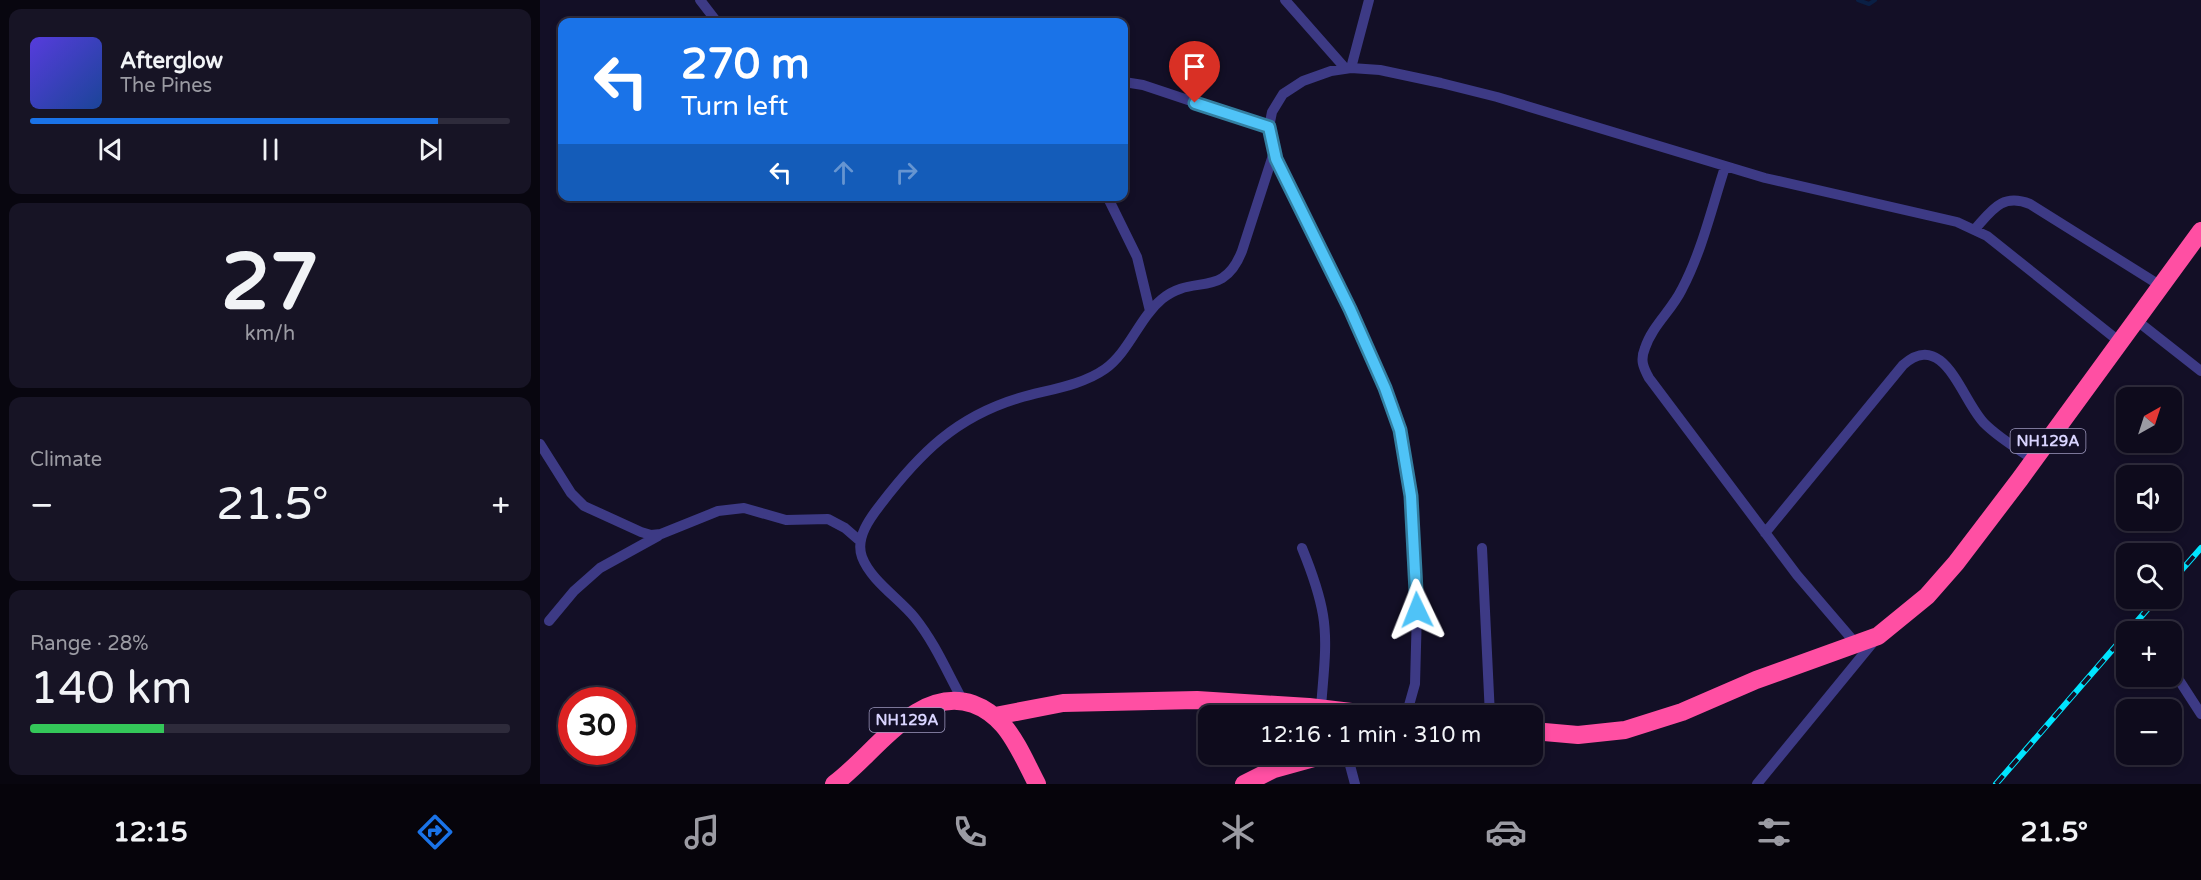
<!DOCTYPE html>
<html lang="en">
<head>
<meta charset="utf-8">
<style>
	:root { --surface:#0e0b1c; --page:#171425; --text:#f1f3f6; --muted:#9b9ba3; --line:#2e2b3b; --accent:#1a73e8 }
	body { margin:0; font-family:"Varela Round",sans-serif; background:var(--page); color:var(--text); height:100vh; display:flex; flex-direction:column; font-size:22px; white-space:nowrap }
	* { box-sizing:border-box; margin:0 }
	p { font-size:20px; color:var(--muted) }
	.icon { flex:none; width:33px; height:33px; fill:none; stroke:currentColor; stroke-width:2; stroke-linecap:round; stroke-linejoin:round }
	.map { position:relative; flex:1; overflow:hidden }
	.side { display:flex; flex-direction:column; gap:9px; padding:9px; background:#08060f; width:540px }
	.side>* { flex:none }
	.hud { position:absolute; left:18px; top:18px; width:570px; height:183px; border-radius:12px; box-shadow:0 3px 9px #0003,0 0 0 2px var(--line); background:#1a73e8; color:#fff; overflow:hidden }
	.needle { width:39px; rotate:39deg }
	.controls { position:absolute; left:1576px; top:387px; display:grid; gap:12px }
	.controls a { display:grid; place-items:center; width:66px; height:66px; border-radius:12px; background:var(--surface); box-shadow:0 3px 9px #0003,0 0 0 2px var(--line); font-size:30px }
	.speed { position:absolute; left:18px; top:687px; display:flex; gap:12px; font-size:30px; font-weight:700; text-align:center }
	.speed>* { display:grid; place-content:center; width:78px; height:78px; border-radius:50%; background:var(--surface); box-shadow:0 3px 9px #0003,0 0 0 2px var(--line); line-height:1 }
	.speed .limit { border:9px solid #d22; background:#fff; color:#111 }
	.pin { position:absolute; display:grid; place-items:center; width:51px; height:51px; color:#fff; margin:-62px -26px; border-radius:50% 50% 50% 0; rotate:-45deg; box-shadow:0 0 6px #0007 }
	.pin .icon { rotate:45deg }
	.me { position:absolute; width:66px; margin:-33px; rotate:358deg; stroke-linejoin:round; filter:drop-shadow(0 0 4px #0008) }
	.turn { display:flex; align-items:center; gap:21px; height:126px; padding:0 24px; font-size:27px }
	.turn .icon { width:78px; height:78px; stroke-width:2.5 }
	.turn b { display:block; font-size:42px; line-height:51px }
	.lanes { display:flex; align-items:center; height:57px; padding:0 24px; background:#0003; justify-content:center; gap:30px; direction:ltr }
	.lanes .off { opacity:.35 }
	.big { font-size:45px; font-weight:600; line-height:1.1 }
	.side .widget { flex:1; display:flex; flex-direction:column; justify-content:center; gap:9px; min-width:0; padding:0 21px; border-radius:12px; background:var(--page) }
	.side .dial { align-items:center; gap:0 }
	.dial b { font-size:78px; line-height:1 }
	.song { display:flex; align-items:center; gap:18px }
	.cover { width:72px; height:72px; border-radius:9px; background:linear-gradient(135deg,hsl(250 70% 55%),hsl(220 70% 35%)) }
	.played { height:6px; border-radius:3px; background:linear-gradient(90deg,var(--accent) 85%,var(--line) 85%) }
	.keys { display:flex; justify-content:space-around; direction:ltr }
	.heat { display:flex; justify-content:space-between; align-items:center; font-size:33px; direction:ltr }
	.charge { height:9px; border-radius:4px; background:linear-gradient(90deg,#34c759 28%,var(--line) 0) }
	.trip { position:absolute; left:658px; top:705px; width:345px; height:60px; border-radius:12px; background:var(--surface); box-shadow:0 3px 9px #0003,0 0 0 2px var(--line); font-weight:600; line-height:60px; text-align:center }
	.tabs { display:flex; height:96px; justify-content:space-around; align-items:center; background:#06040b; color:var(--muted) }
	.tabs .icon { width:42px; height:42px }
	.tabs .active { color:var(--accent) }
	.tabs b { font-size:27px; color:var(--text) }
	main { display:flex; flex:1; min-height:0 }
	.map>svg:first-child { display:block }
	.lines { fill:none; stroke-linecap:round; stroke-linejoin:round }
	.stream { stroke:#0a1f44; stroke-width:4 }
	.street { stroke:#3d3a85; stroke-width:10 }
	.highway { stroke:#ff4fa3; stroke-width:18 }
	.rail-casing { stroke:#00e5ff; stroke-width:6 }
	.rail { stroke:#130f26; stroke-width:4; stroke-dasharray:11; stroke-linecap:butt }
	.route-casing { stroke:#337fa1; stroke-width:15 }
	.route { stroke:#4fc3f7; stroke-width:10 }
	.labels { text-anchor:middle; stroke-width:6; stroke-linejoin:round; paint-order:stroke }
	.shield { fill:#130f26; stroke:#9e99be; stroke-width:1.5 }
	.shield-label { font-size:15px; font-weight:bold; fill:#d9d4ff }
</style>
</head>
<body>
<main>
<section class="side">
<div class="widget">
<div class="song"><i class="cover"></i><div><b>Afterglow</b><p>The Pines</p></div></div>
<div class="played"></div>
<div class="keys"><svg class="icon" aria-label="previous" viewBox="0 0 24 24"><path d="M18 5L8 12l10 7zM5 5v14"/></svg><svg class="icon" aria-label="pause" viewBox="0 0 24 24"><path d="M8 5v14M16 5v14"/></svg><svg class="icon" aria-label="next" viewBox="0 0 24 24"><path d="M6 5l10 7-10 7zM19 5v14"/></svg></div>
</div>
<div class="widget dial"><b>27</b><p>km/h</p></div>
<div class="widget"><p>Climate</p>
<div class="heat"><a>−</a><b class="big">21.5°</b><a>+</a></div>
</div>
<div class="widget"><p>Range · 28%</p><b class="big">140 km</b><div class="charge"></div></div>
</section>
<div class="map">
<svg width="1661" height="784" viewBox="0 0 1661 784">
	<rect width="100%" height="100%" fill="#130f26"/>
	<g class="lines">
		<path class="stream" d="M 1318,0 L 1329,4 L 1335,0"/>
		<path class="street" d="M 160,0 L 177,22
			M 745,0 L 805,68
			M 811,68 L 829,0
			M 584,82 L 603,85 L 729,127
			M 1185,167 C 1172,207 1162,251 1142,289 C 1132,310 1112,326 1105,348 C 1100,360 1103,367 1109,378 L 1257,575 L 1317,645
			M 567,196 L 597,257 L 610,311
			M 1435,229 C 1452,210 1462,193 1490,204 L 1621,286
			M 1596,320 L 1661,371
			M 0,444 L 31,493 L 44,506 L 101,532 L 111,535 L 121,534 L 178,511 L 204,508 L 246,520 L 288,519 L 305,528 L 320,541
			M 1225,533 L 1363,365 C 1405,328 1422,402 1445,424 C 1459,438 1478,449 1494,460
			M 762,548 C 771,570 779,591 783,615 C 788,645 783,677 781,708
			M 942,548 L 950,716
			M 9,621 L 34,591 L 60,568 L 118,536
			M 1639,680 L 1661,714
			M 423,701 C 408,674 395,643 375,618 C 360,599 331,581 322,557 C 315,538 330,518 341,504 C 380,453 416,417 479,398 C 506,390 541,386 565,369 C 589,352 599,318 622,299 C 653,273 683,300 702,251 L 734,152
			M 866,716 L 875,684 L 877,610 L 871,496 L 860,430 L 839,373 L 810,309 L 736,159 L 729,127 L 732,112 L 743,94 L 763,81 L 791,71 L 811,68 L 840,70 L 901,83 L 957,97 L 1225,178 L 1417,222 L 1447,236 L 1580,342
			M 807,754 L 815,784
			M 1217,784 L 1335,640"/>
		<path class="highway" d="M 455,716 L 523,703 L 657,700 L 769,707 L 845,716
			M 993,731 L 1038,735 L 1085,730 L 1142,712 L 1216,680 L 1338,636 L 1387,596 L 1416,563 L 1480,479 L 1661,231
			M 294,784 C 334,755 377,685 433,704 C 444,708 455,716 463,725 C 477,741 487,765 497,784
			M 704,784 L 734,769 L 788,754"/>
		<g class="rail-casing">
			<path id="rail" d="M 1632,581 L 1661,548
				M 1588,632 L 1617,598
				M 1456,784 L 1587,633"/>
		</g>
		<use href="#rail" class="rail"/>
	</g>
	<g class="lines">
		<g class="route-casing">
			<path id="route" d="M 655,103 L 729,127 L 736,159 L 810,309 L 845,388 L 860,430 L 871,496 L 877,610"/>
		</g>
		<use href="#route" class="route"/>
	</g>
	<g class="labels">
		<g class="shield">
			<rect x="1470.5" y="429" width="75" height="24" rx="4.5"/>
			<rect x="329.5" y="708" width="75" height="24" rx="4.5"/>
		</g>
		<g class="shield-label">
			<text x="1508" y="446">NH129A</text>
			<text x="367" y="725">NH129A</text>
		</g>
	</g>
</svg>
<div class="controls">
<a><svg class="needle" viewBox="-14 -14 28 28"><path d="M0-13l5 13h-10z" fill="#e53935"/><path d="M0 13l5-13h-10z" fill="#9b9ba3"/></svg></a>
<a><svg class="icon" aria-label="sound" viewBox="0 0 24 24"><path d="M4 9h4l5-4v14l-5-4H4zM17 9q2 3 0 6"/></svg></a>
<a><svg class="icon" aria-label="search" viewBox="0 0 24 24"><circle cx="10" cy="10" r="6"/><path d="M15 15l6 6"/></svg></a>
<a>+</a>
<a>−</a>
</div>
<div class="speed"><div class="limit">30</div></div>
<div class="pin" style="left:655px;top:103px;background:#d93025"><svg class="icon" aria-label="arrive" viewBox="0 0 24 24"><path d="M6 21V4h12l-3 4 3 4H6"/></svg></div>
<svg class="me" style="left:877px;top:610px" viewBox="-20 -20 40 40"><path d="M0-17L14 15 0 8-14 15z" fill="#4fc3f7" stroke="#fff" stroke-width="4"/></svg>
<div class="trip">12:16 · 1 min · 310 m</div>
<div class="hud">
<div class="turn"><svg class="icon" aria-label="left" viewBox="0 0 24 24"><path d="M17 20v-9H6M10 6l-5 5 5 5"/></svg><div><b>270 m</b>Turn left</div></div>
<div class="lanes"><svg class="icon" aria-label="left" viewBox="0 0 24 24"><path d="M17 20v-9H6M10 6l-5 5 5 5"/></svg><svg class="icon off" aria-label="ahead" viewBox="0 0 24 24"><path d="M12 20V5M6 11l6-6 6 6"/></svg><svg class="icon off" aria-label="right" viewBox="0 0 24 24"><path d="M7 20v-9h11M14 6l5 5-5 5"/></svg></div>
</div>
</div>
</main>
<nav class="tabs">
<b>12:15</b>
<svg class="icon active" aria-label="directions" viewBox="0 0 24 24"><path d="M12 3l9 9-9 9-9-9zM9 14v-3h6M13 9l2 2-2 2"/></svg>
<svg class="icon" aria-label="music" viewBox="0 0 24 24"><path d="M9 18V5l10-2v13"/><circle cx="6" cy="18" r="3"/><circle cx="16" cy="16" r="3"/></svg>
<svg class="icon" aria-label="phone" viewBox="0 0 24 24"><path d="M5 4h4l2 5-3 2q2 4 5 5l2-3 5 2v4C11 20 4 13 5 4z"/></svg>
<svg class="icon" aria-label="climate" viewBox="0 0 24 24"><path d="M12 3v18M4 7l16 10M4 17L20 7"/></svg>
<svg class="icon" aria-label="car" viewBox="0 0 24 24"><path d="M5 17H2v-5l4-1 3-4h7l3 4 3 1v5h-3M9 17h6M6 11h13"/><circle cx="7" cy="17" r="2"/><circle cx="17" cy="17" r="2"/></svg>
<svg class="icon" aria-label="filters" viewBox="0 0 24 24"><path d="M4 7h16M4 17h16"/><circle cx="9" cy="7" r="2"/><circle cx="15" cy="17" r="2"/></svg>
<b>21.5°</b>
</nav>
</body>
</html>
